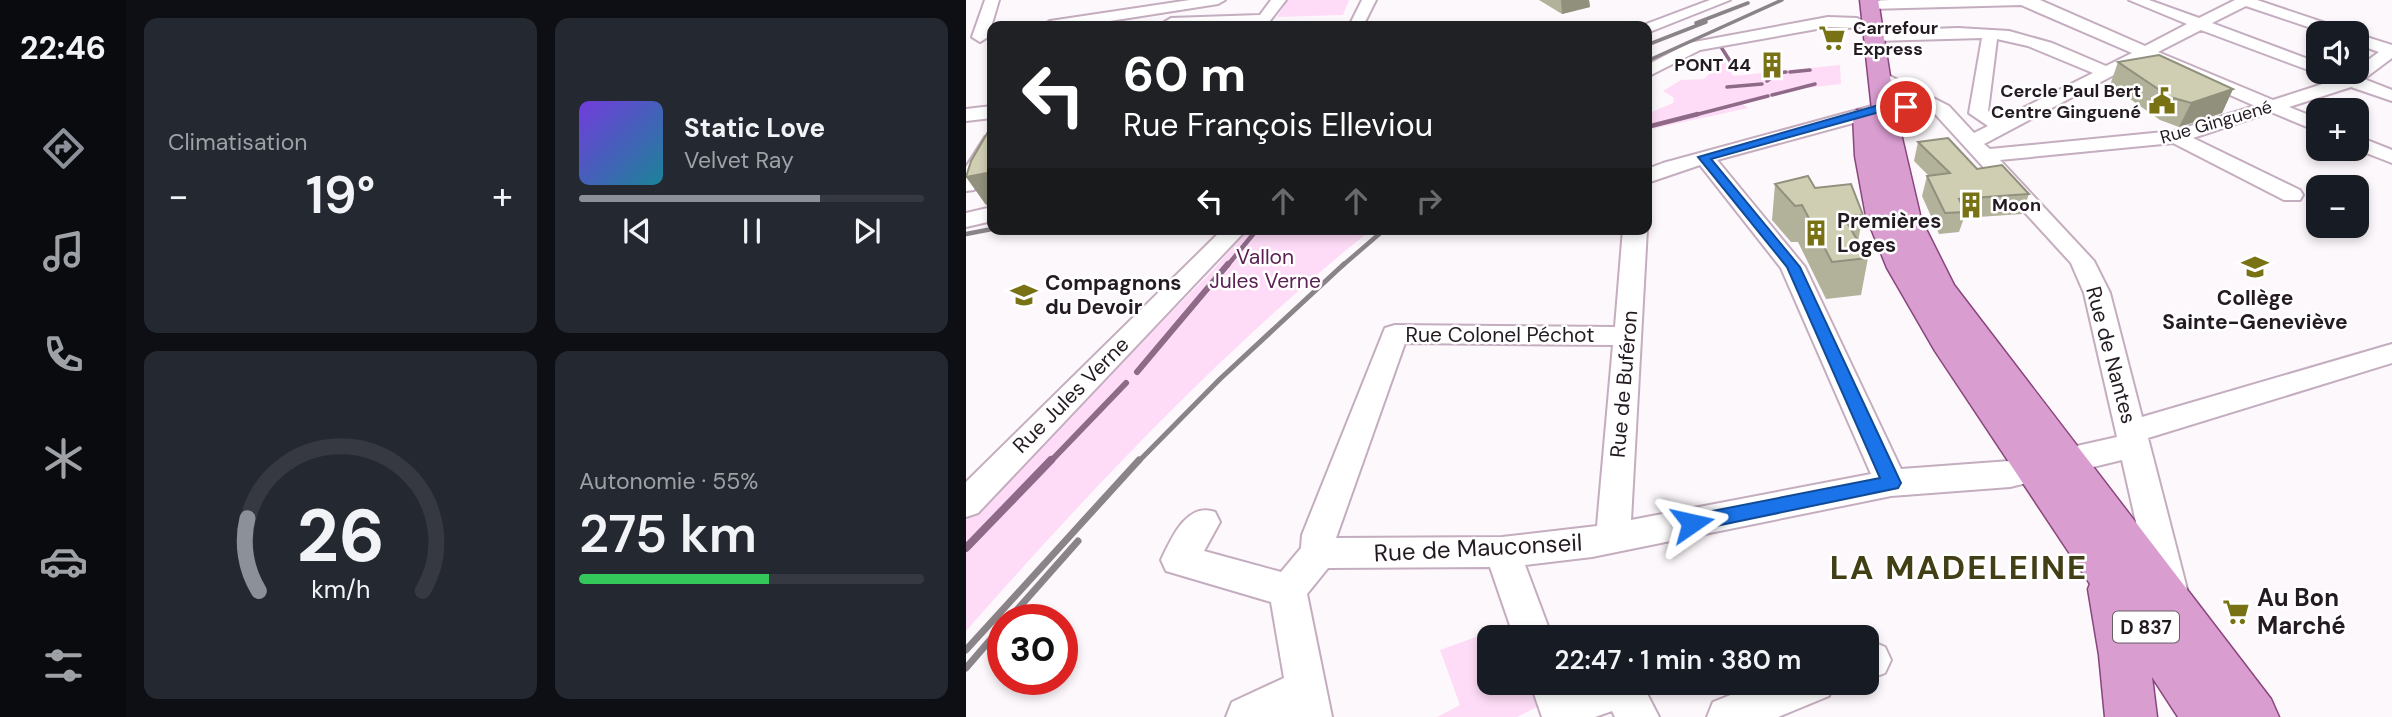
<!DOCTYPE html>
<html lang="fr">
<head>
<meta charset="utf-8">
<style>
	:root { --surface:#171b24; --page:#242831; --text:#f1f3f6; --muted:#9ea1a6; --line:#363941; --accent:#8c9099 }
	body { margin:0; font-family:"DM Sans",sans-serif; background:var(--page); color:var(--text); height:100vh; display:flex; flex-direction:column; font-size:26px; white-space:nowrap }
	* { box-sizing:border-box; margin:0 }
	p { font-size:23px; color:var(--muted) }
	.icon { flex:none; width:38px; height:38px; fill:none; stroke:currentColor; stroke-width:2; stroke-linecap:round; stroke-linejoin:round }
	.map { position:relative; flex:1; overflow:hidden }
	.details { display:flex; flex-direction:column; gap:18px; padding:18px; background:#0d0f14; width:840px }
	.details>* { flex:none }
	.banner { position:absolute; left:21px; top:21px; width:665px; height:214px; border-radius:14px; box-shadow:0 4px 10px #0003; background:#202124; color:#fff; overflow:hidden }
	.buttons { position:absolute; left:1340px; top:21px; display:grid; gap:14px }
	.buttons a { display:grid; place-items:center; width:63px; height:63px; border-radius:14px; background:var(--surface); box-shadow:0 4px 10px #0003; font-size:35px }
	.speed { position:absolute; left:21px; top:604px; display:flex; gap:14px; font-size:35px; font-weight:700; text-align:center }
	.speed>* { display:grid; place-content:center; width:91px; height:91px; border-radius:50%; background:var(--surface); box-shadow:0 4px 10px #0003; line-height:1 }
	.speed .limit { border:10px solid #d22; background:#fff; color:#111 }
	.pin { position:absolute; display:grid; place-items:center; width:60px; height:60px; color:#fff; margin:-30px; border:4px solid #fff; border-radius:50%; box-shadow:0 2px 7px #0007 }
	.me { position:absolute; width:77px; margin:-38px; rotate:79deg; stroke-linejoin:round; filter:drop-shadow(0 0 5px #0008) }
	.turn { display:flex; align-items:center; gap:24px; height:147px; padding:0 21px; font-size:32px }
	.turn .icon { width:91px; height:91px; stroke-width:2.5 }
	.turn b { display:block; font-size:49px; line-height:60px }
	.lanes { display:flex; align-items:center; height:66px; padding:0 21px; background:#0003; justify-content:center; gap:35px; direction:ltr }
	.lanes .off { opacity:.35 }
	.big { font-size:52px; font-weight:600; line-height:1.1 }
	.details .tile { flex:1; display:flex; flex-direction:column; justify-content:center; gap:10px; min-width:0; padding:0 24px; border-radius:14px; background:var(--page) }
	.details .dial { align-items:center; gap:0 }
	.dial svg { height:182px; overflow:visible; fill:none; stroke:var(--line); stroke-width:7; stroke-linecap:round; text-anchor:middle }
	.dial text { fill:var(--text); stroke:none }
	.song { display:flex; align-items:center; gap:21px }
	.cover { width:84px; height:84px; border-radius:10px; background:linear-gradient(135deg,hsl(260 70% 55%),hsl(190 70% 35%)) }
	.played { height:7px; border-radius:4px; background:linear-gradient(90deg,var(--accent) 70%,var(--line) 70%) }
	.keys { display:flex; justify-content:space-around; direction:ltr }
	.heat { display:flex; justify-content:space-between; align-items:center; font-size:38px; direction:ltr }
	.charge { height:10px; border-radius:5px; background:linear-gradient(90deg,#34c759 55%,var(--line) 0) }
	.details .tiles { flex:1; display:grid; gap:18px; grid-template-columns:repeat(2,1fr) }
	.trip { position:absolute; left:511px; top:625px; width:402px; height:70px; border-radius:14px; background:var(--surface); box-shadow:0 4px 10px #0003; font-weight:600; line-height:70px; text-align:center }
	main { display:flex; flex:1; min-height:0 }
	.menu { display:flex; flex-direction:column; width:126px; justify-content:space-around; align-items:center; background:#090b0e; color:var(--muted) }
	.menu .icon { width:49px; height:49px }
	.menu .selected { color:var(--accent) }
	.menu b { font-size:32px; color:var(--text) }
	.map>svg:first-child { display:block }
	.green { fill:#fedcf7 }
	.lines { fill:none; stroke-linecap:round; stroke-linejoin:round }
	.stream-far3 { stroke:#8f6a88; stroke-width:3.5 }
	.stream-far2 { stroke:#8f6a88; stroke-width:4.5 }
	.stream-far1 { stroke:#8f6a88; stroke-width:6 }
	.stream { stroke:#8f6a88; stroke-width:8 }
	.minor-casing { stroke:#c4adbf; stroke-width:4 }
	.major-casing { stroke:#89457e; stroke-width:3 }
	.minor { fill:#fff; fill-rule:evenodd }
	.major { fill:#d99dd0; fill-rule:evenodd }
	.rail-far3 { stroke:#8a8388; stroke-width:3.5 }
	.rail-far2 { stroke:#8a8388; stroke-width:4.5 }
	.rail-far1 { stroke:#8a8388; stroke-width:5 }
	.rail { stroke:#8a8388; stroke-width:7 }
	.wall { fill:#b2b19a }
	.shaded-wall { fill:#91907d }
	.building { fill:#cfceb3; stroke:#91907d; stroke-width:2 }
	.route { fill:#1a73e8; stroke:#114b97; stroke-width:2 }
	.labels { text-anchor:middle; stroke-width:5; stroke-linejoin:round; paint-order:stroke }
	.far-poi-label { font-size:18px; font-weight:bold; fill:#241b22; stroke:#fff; text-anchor:start }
	.far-street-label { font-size:18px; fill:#241b22; stroke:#fff }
	.shield { fill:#fff; stroke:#665f64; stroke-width:2 }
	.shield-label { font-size:19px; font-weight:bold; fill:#241b22 }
	.poi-label { font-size:21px; font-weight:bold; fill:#241b22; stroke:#fff; text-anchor:start }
	.park-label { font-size:21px; fill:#5c2154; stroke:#fff }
	.street-label { font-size:21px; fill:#241b22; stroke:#fff }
	.near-street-label { font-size:24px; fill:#241b22; stroke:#fff }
	.near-poi-label { font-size:24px; font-weight:bold; fill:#241b22; stroke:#fff; text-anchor:start }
	.near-district-label { font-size:33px; font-weight:bold; letter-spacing:2px; fill:#423f16; stroke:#fff }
</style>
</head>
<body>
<main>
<nav class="menu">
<b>22:46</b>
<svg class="icon selected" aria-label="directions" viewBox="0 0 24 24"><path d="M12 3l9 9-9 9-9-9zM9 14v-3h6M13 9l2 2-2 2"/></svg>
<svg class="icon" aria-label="music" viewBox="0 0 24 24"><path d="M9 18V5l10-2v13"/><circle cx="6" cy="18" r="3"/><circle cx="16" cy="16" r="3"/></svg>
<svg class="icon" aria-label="phone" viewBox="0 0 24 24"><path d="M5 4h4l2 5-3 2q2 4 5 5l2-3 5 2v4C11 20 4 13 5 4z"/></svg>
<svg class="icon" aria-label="climate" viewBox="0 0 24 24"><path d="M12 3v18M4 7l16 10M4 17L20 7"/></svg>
<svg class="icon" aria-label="car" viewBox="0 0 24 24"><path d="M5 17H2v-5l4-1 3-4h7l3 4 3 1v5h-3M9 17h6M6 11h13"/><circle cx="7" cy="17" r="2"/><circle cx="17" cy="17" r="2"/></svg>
<svg class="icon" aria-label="filters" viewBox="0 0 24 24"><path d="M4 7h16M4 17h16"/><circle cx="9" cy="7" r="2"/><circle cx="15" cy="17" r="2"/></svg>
</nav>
<section class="details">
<div class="tiles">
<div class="tile"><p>Climatisation</p>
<div class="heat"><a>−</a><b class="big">19°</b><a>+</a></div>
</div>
<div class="tile">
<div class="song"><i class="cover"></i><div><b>Static Love</b><p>Velvet Ray</p></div></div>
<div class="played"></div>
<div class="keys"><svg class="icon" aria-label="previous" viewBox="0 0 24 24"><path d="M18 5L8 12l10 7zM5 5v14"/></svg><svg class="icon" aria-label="pause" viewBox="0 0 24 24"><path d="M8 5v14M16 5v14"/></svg><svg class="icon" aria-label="next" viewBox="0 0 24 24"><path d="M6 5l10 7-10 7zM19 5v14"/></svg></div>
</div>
<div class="tile dial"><svg viewBox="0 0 100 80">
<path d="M14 69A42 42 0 1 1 86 69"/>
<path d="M14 69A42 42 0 0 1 9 37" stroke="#8c9099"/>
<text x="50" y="56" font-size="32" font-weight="700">26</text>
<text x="50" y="72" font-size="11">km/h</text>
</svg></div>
<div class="tile"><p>Autonomie · 55%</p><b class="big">275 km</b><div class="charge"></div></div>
</div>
</section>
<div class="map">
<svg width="1426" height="717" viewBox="0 0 1426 717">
	<rect width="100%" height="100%" fill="#fdf8fc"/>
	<path class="green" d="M 322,0 L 383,0 L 377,15 L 311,17 Z
		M 759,62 L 767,76 L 874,65 L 875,84 L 840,88 L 777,104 L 782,108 L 681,130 L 681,114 L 707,103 L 708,98 L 697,91 L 715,80 L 738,79 L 748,69 L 747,64 Z
		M 282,229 L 406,229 C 258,348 125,489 0,631 L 0,520 L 247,270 Z
		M 546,624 L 550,637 L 523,637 L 523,682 L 565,683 L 573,706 L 551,717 L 471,717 L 494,705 L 474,650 Z"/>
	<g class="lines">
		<path class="stream-far3" d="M 755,47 L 764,61
			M 824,72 L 844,70
			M 801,74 L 820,72
			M 801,81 L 804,79
			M 761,87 L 796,84
			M 806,95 L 849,84
			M 725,116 L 802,96"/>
		<path class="stream-far2" d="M 681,127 L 732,114
			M 261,266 L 289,232"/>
		<path class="stream-far1" d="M 171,372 L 262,264
			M 84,462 L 160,383"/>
		<path class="stream" d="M 0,548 L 85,460"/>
		<g class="minor-casing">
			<path id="minor" d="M 19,0 L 33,0 L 22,37 L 14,42 L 6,37 Z
				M 224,0 L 259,0 L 252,4 L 112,26 L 76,26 L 84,21 Z
				M 305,0 L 320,0 L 303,22 L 298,24 L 200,26 L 197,23 L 205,18 L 294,15 Z
				M 396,0 L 410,0 L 397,26 L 383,26 Z
				M 744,0 L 764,0 L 686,31 L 681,33 L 681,26 L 675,26 Z
				M 925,0 L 1074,0 L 1179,46 L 1221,24 L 1163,0 L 1183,0 L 1233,18 L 1269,0 L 1291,0 L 1380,30 L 1382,33 L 1360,33 L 1280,6 L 1246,23 L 1353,63 L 1353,72 L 1360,72 L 1353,74 L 1235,30 L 1192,52 L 1307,100 L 1369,80 L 1364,76 L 1367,72 L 1391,72 L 1391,68 L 1413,52 L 1391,44 L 1391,34 L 1426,45 L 1426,58 L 1398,79 L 1426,90 L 1426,101 L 1385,87 L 1323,107 L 1353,119 L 1353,132 L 1305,112 L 1227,138 L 1334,190 L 1337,195 L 1334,200 L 1318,200 L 1207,143 L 1034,160 L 1128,261 L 1144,293 L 1176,417 L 1426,344 L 1426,363 L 1182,438 L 1221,589 L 1216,601 L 1203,605 L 1190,601 L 1185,589 L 1156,460 L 1044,487 L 925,496 L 626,557 L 559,565 L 586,637 L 548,637 L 524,567 L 362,568 L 341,594 L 366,717 L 260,717 L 266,702 L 318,678 L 305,602 L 200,571 L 195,560 C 206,537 221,502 249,512 L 254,522 L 238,551 L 315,572 L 335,548 L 336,535 L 419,328 L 429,325 L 649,327 L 657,229 L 681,229 L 665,520 L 905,474 L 815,268 L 734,165 L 681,183 L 681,169 L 697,163 L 917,103 L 931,103 L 933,107 L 931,111 L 751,160 L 839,267 L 935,469 L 1044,461 L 1151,437 L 1118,293 L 1105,263 L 969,114 L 903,77 L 906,73 L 918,73 L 983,106 L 1008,133 L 1022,126 L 1003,113 L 1016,38 L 908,41 L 900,36 L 908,31 L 992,28 L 1043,31 L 1086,43 L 1140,66 L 1166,53 L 1055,5 L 903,9 L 896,5 L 903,1 ZM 1031,39 L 1062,46 L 1127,73 L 1037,118 L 1022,111 ZM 1180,58 L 1289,106 L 1208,131 L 1024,149 L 1018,144 ZM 439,343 L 647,345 L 631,526 L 536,537 L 370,538 Z
				M 862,17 L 891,18 L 899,23 L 891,28 L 862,27 L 734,50 L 681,77 L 681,65 L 723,43 Z
				M 26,106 L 26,118 L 0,121 L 0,109 Z
				M 26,135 L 26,158 L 8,190 L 0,191 L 0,167 L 19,137 Z
				M 1391,136 L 1426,150 L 1426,163 L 1390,149 Z
				M 26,207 L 26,221 L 0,227 L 0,213 Z
				M 257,229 L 281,229 L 12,513 L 0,517 L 0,482 Z
				M 905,641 L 919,647 L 925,660 L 919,673 L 901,680 L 901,642 Z
				M 564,682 L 675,682 L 693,717 L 649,717 L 646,711 L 629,717 L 576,717 Z
				M 797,682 L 869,682 L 863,696 L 812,717 L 741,717 L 747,702 Z"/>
		</g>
		<g class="major-casing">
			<path id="major" d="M 894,0 L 912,0 L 929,108 L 955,219 L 988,285 L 1305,699 L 1313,717 L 1212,717 L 1186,677 L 1191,717 L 1139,717 L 1133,655 L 1122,589 L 1124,584 L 969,351 L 921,268 L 900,216 L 889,156 L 887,115 L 891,110 L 906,110 Z"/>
		</g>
		<use href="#minor" class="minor"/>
		<use href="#major" class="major"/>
		<path class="rail-far3" d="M 730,23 L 782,3
			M 681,45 L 740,22
			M 681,61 L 816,0"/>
		<path class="rail-far2" d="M 0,234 L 26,229
			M 376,266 L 419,229"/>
		<path class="rail-far1" d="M 172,462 L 254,379 L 378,264"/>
		<path class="rail" d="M 42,620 L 112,541
			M 0,650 L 173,460
			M 0,668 L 37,625"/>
	</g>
	<path class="wall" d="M 573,0 L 623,0 L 624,7 L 596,14 Z
		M 1152,62 L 1267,89 L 1256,113 L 1213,127 L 1194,120 L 1144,85 Z
		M 952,142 L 1063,194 L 1056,214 L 998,218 L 993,232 L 973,234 L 956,196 L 961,176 L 963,176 L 948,161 Z
		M 809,184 L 849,188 L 897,215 L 892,241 L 902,258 L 895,295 L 860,299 L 832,242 L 825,242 L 806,220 Z"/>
	<path class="shaded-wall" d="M 595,0 L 623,0 L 624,7 L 596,14 Z
		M 1267,89 L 1256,113 L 1213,127 L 1225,103 Z
		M 26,172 L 26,203 L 20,205 L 0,177 Z"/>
	<path class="building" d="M 184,24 L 184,26 L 156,26 L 156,25 Z
		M 1193,55 L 1267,89 L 1225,103 L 1204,97 L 1152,62 Z
		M 26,125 L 26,172 L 0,177 L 5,161 Z
		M 982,138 L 1011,169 L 1036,165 L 1063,194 L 993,199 L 999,212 L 979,213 L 961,176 L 984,173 L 952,142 Z
		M 842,176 L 849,188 L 885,184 L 897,215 L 877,216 L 902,258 L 866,262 L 836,205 L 829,206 L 809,184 Z"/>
	<path class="route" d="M 940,104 L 945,107 L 944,109 L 917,111 L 745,159 L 834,267 L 935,483 L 932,488 L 726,531 L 719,528 L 716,523 L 719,517 L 726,515 L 914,478 L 821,267 L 732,157 L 913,105 Z"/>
	<defs>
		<g id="supermarket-bare" transform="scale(2.1)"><path d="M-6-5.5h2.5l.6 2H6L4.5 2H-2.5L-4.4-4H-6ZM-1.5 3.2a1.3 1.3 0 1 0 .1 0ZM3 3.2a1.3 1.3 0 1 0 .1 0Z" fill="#787215" stroke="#fff" stroke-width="2.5" paint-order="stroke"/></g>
		<g id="building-bare" transform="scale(2.1)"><path d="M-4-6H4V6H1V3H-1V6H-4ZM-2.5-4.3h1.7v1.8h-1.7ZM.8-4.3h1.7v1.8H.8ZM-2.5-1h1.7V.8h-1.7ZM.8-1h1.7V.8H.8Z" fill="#787215" stroke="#fff" stroke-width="2.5" paint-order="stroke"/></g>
		<g id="civic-bare" transform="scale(2.1)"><path d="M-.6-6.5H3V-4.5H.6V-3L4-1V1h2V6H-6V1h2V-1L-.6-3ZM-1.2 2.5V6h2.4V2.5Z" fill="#787215" stroke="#fff" stroke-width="2.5" paint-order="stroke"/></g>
		<g id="school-bare" transform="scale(2.1)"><path d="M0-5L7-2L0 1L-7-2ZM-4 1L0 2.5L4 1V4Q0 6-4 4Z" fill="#787215" stroke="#fff" stroke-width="2.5" paint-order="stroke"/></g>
	</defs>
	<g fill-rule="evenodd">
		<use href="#supermarket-bare" x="866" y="38"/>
		<use href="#building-bare" x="806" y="65"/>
		<use href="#civic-bare" x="1196" y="101"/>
		<use href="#building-bare" x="1005" y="205"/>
		<use href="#building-bare" x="850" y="233"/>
		<use href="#school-bare" x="1289" y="267"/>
		<use href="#school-bare" x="58" y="295"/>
		<use href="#supermarket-bare" x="1270" y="612"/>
	</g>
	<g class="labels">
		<g class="far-poi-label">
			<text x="887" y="34">Carrefour<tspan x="887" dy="21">Express</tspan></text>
			<text x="785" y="71" text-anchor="end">PONT 44</text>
			<text x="1175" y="97" text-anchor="end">Cercle Paul Bert<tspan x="1175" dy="21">Centre Ginguené</tspan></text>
			<text x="1026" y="211">Moon</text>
		</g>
		<g class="far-street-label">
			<text transform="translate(1250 122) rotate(-16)" y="6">Rue Ginguené</text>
		</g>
		<rect class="shield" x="1147" y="611.5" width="66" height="31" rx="5"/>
		<g class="shield-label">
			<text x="1180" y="634">D 837</text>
		</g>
		<g class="poi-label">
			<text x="871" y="228">Premières<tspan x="871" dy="24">Loges</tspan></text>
			<text x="79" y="290">Compagnons<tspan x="79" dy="24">du Devoir</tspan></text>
			<text x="1289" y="305" text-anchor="middle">Collège<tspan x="1289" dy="24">Sainte-Geneviève</tspan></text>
		</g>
		<g class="park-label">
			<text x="299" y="264">Vallon<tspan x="299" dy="24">Jules Verne</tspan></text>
		</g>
		<g class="street-label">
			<text x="534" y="342">Rue Colonel Péchot</text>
			<text transform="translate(1145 355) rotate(75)" y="7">Rue de Nantes</text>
			<text transform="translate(658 384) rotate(-85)" y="7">Rue de Buféron</text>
			<text transform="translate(105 395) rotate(-45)" y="7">Rue Jules Verne</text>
		</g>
		<g class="near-street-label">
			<text transform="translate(512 548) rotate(-3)" y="8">Rue de Mauconseil</text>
		</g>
		<g class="near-poi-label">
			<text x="1291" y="606">Au Bon<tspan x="1291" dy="28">Marché</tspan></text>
		</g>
		<g class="near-district-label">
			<text x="993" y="579">LA MADELEINE</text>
		</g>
	</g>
</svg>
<div class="buttons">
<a><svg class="icon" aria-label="sound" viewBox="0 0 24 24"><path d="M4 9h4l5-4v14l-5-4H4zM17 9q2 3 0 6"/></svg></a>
<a>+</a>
<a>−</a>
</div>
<div class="speed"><div class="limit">30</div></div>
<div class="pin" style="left:940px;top:107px;background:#d93025"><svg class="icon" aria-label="arrive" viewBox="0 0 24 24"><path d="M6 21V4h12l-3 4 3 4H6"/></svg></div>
<svg class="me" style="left:726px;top:523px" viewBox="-20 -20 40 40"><path d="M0-17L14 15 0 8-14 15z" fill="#1a73e8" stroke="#fff" stroke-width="4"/></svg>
<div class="trip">22:47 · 1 min · 380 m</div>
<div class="banner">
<div class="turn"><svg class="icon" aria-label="left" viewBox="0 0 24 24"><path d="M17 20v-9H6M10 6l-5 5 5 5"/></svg><div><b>60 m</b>Rue François Elleviou</div></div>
<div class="lanes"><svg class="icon" aria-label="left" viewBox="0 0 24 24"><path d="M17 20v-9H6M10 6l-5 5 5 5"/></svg><svg class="icon off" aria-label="ahead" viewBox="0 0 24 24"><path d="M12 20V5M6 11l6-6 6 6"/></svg><svg class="icon off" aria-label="ahead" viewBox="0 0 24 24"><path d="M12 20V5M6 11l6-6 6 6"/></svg><svg class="icon off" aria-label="right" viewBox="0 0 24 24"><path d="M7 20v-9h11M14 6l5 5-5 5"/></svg></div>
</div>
</div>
</main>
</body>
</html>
